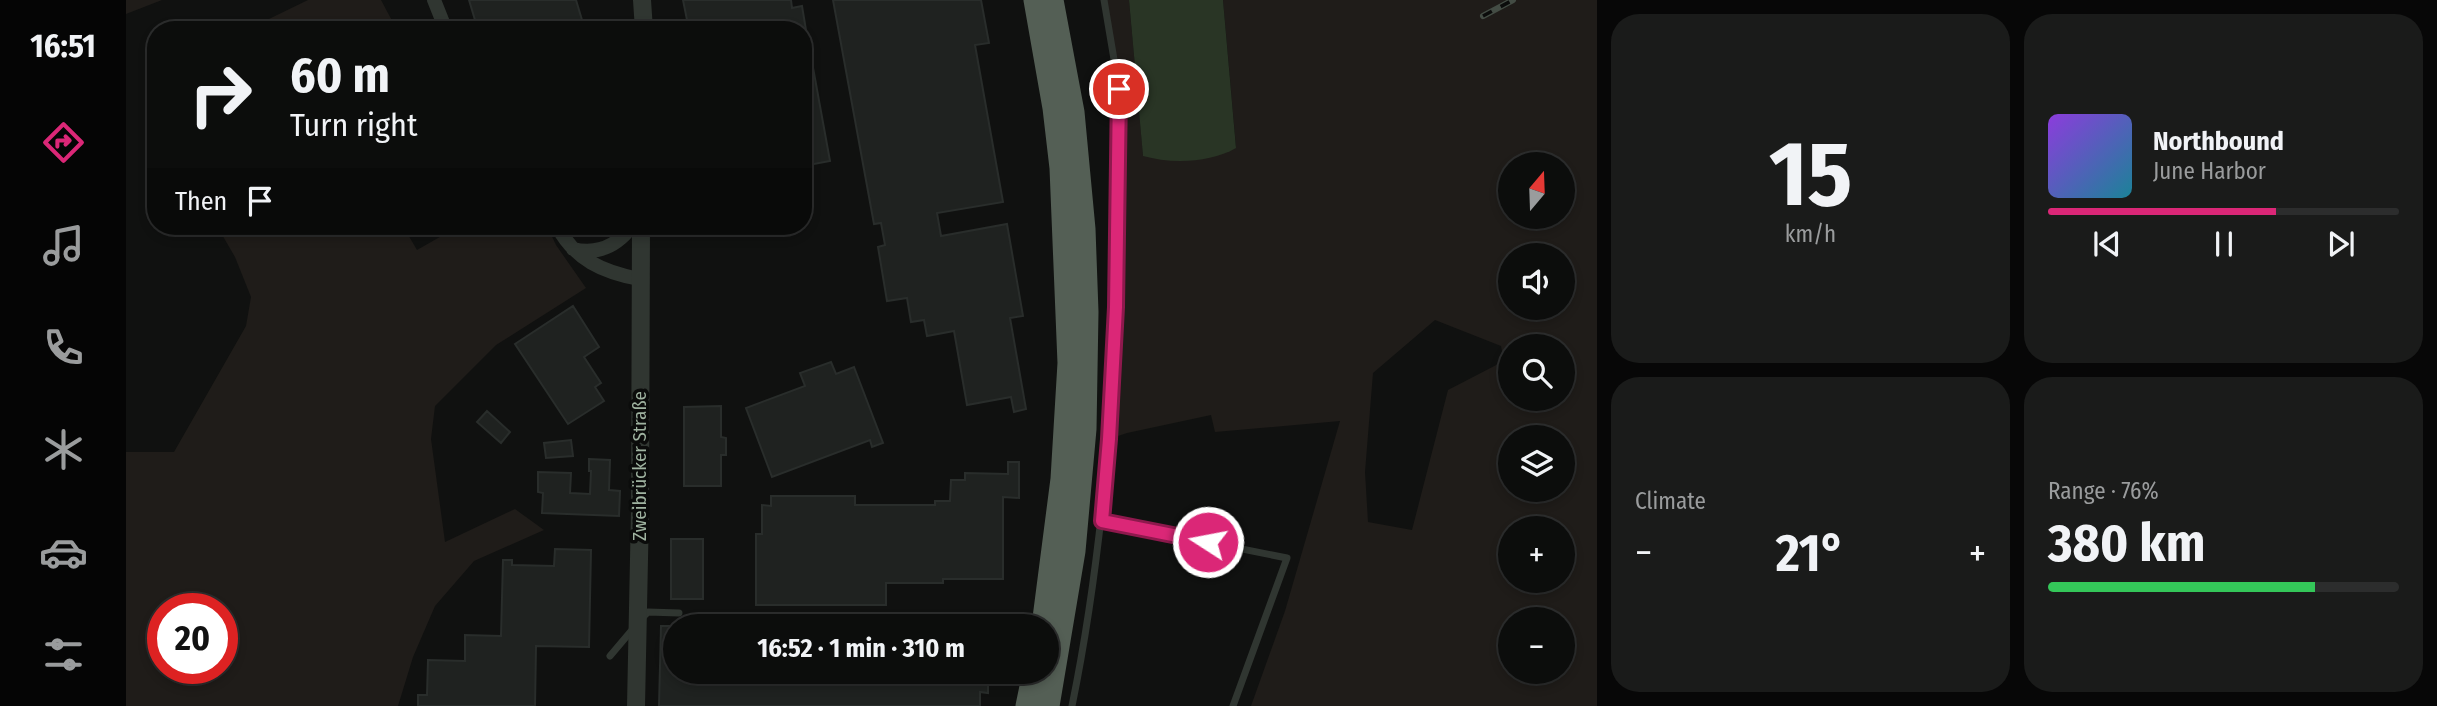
<!DOCTYPE html>
<html lang="en">
<head>
<meta charset="utf-8">
<style>
	:root { --surface:#0c0d0c; --page:#1a1b1a; --text:#f1f3f6; --muted:#9a9c9d; --line:#2c2d2d; --accent:#db2777 }
	body { margin:0; font-family:"Fira Sans Condensed",sans-serif; background:var(--page); color:var(--text); height:100vh; display:flex; flex-direction:column; font-size:26px; white-space:nowrap }
	* { box-sizing:border-box; margin:0 }
	p { font-size:23px; color:var(--muted) }
	.icon { flex:none; width:38px; height:38px; fill:none; stroke:currentColor; stroke-width:2; stroke-linecap:round; stroke-linejoin:round }
	.map { position:relative; flex:1; overflow:hidden }
	.details { display:flex; flex-direction:column; gap:14px; padding:14px; background:#070707; width:840px }
	.details>* { flex:none }
	.banner { position:absolute; left:21px; top:21px; width:665px; height:214px; border-radius:28px; box-shadow:0 4px 10px #0003,0 0 0 2px var(--line); background:#0c0d0c; color:var(--text); overflow:hidden }
	.needle { width:46px; rotate:19deg }
	.controls { position:absolute; left:1372px; top:152px; display:grid; gap:14px }
	.controls a { display:grid; place-items:center; width:77px; height:77px; border-radius:50%; background:var(--surface); box-shadow:0 4px 10px #0003,0 0 0 2px var(--line); font-size:35px }
	.speed { position:absolute; left:21px; top:593px; display:flex; gap:14px; font-size:35px; font-weight:700; text-align:center }
	.speed>* { display:grid; place-content:center; width:91px; height:91px; border-radius:50%; background:var(--surface); box-shadow:0 4px 10px #0003,0 0 0 2px var(--line); line-height:1 }
	.speed .limit { border:10px solid #d22; background:#fff; color:#111 }
	.pin { position:absolute; display:grid; place-items:center; width:60px; height:60px; color:#fff; margin:-30px; border:4px solid #fff; border-radius:50%; box-shadow:0 2px 7px #0007 }
	.me { position:absolute; width:77px; margin:-38px; rotate:281deg; stroke-linejoin:round; filter:drop-shadow(0 0 5px #0008) }
	.turn { display:flex; align-items:center; gap:24px; height:147px; padding:0 28px; font-size:32px }
	.turn .icon { width:91px; height:91px; stroke-width:2.5 }
	.turn b { display:block; font-size:49px; line-height:60px }
	.then { display:flex; align-items:center; height:66px; padding:0 28px; background:#0003; gap:14px; font-size:26px }
	.big { font-size:52px; font-weight:700; line-height:1.1 }
	.details .tile { flex:1; display:flex; flex-direction:column; justify-content:center; gap:10px; min-width:0; padding:0 24px; border-radius:28px; background:var(--page) }
	.details .dial { align-items:center; gap:0 }
	.dial b { font-size:91px; line-height:1 }
	.song { display:flex; align-items:center; gap:21px }
	.cover { width:84px; height:84px; border-radius:10px; background:linear-gradient(135deg,hsl(270 70% 55%),hsl(190 70% 35%)) }
	.played { height:7px; border-radius:4px; background:linear-gradient(90deg,var(--accent) 65%,var(--line) 65%) }
	.keys { display:flex; justify-content:space-around; direction:ltr }
	.heat { display:flex; justify-content:space-between; align-items:center; font-size:38px; direction:ltr }
	.charge { height:10px; border-radius:5px; background:linear-gradient(90deg,#34c759 76%,var(--line) 0) }
	.details .tiles { flex:1; display:grid; gap:14px; grid-template-columns:repeat(2,1fr) }
	.trip { position:absolute; left:537px; top:614px; width:396px; height:70px; border-radius:35px; background:var(--surface); box-shadow:0 4px 10px #0003,0 0 0 2px var(--line); font-weight:700; line-height:70px; text-align:center }
	main { display:flex; flex:1; min-height:0 }
	.tab-bar { display:flex; flex-direction:column; width:126px; justify-content:space-around; align-items:center; background:#050505; color:var(--muted) }
	.tab-bar .icon { width:49px; height:49px }
	.tab-bar .active { color:var(--accent) }
	.tab-bar b { font-size:32px; color:var(--text) }
	.map>svg:first-child { display:block }
	.green { fill:#1f1c19; fill-rule:evenodd }
	.water { fill:#293525 }
	.building { fill:#1f2220; stroke:#292d2b; stroke-width:2 }
	.lines { fill:none; stroke-linecap:round; stroke-linejoin:round }
	.service { stroke:#303631; stroke-width:7 }
	.minor { stroke:#303631; stroke-width:14 }
	.tertiary { stroke:#303631; stroke-width:18 }
	.trunk { stroke:#545f55; stroke-width:23 }
	.rail-casing { stroke:#434c44; stroke-width:6 }
	.rail { stroke:#0b0c0b; stroke-width:3.5; stroke-dasharray:10; stroke-linecap:butt }
	.route-casing { stroke:#8e194d; stroke-width:18 }
	.route { stroke:#db2777; stroke-width:12 }
	.labels { text-anchor:middle; stroke-width:7; stroke-linejoin:round; paint-order:stroke }
	.street-label { font-size:19px; fill:#9fb3a0; stroke:#0b0c0b }
</style>
</head>
<body>
<main>
<nav class="tab-bar">
<b>16:51</b>
<svg class="icon active" aria-label="directions" viewBox="0 0 24 24"><path d="M12 3l9 9-9 9-9-9zM9 14v-3h6M13 9l2 2-2 2"/></svg>
<svg class="icon" aria-label="music" viewBox="0 0 24 24"><path d="M9 18V5l10-2v13"/><circle cx="6" cy="18" r="3"/><circle cx="16" cy="16" r="3"/></svg>
<svg class="icon" aria-label="phone" viewBox="0 0 24 24"><path d="M5 4h4l2 5-3 2q2 4 5 5l2-3 5 2v4C11 20 4 13 5 4z"/></svg>
<svg class="icon" aria-label="climate" viewBox="0 0 24 24"><path d="M12 3v18M4 7l16 10M4 17L20 7"/></svg>
<svg class="icon" aria-label="car" viewBox="0 0 24 24"><path d="M5 17H2v-5l4-1 3-4h7l3 4 3 1v5h-3M9 17h6M6 11h13"/><circle cx="7" cy="17" r="2"/><circle cx="17" cy="17" r="2"/></svg>
<svg class="icon" aria-label="filters" viewBox="0 0 24 24"><path d="M4 7h16M4 17h16"/><circle cx="9" cy="7" r="2"/><circle cx="15" cy="17" r="2"/></svg>
</nav>
<div class="map">
<svg width="1471" height="706" viewBox="0 0 1471 706">
	<rect width="100%" height="100%" fill="#101110"/>
	<path class="green" d="M 0,0 L 36,0 L 0,14 Z
		M 182,0 L 255,0 L 271,30 L 120,30 Z
		M 978,0 L 1003,0 L 1017,155 L 1110,147 L 1097,0 L 1471,0 L 1471,706 L 1125,706 L 1159,611 L 1214,421 L 1089,432 L 1085,415 L 1001,433 L 983,439 L 994,110 ZM 1384,164 L 1437,164 L 1437,217 L 1384,217 ZM 1384,256 L 1437,256 L 1437,308 L 1384,308 ZM 1309,320 L 1375,346 L 1378,361 L 1322,390 L 1286,530 L 1242,522 L 1239,472 L 1247,373 ZM 1384,346 L 1437,346 L 1437,399 L 1384,399 ZM 1384,438 L 1437,438 L 1437,490 L 1384,490 ZM 1384,528 L 1437,528 L 1437,581 L 1384,581 ZM 1384,620 L 1437,620 L 1437,672 L 1384,672 Z
		M 30,74 L 30,108 L 19,79 Z
		M 91,226 L 277,226 L 291,250 L 333,226 L 421,226 L 430,245 L 460,288 L 370,345 L 309,406 L 305,439 L 319,542 L 389,509 L 418,530 L 348,561 L 309,606 L 287,657 L 272,706 L 0,706 L 0,452 L 48,452 L 120,326 L 125,297 L 109,257 ZM 96,609 L 96,668 L 37,668 L 37,609 Z"/>
	<path class="water" d="M 1003,0 L 1097,0 L 1110,148 C 1084,163 1045,164 1017,156 Z"/>
	<path class="building" d="M 343,0 L 450,0 L 459,30 L 352,30 Z
		M 557,0 L 665,0 L 666,8 L 676,6 L 680,30 L 563,30 Z
		M 707,0 L 855,0 L 863,43 L 849,45 L 877,202 L 811,213 L 815,236 L 881,224 L 897,316 L 884,318 L 900,409 L 888,412 L 885,397 L 841,405 L 828,331 L 801,336 L 798,320 L 785,322 L 781,298 L 761,301 L 752,247 L 759,245 L 755,223 L 748,224 Z
		M 677,40 L 682,40 L 704,161 L 677,166 Z
		M 447,306 L 473,347 L 458,357 L 475,383 L 469,387 L 478,401 L 442,424 L 389,344 Z
		M 705,362 L 710,374 L 728,367 L 757,443 L 746,447 L 744,440 L 646,477 L 620,408 L 679,386 L 674,373 Z
		M 595,406 L 595,437 L 600,438 L 600,455 L 595,455 L 595,486 L 558,486 L 558,407 Z
		M 361,411 L 384,432 L 375,443 L 351,422 Z
		M 445,440 L 447,456 L 420,458 L 418,443 Z
		M 463,459 L 484,460 L 483,490 L 494,491 L 493,516 L 416,513 L 417,493 L 412,492 L 412,472 L 445,473 L 444,493 L 464,494 L 465,471 L 463,471 Z
		M 882,462 L 893,462 L 893,498 L 877,497 L 877,579 L 817,579 L 817,583 L 760,583 L 760,605 L 630,605 L 630,534 L 636,534 L 636,505 L 645,506 L 645,496 L 729,496 L 729,505 L 809,505 L 809,501 L 824,501 L 825,480 L 839,480 L 839,473 L 882,474 Z
		M 545,539 L 577,539 L 577,599 L 545,599 Z
		M 429,549 L 465,550 L 463,647 L 410,646 L 409,706 L 292,706 L 292,695 L 301,695 L 302,660 L 339,661 L 339,635 L 375,636 L 377,560 L 386,560 L 386,565 L 428,566 Z
		M 535,626 L 550,626 L 550,672 L 862,672 L 862,693 L 854,692 L 854,706 L 533,706 Z"/>
	<g class="lines">
		<path class="service" d="M 976,521 L 1161,558 L 1107,706
			M 516,618 L 522,612 L 553,613
			M 484,656 L 506,630
			M 946,706 C 973,574 985,441 991,306 C 993,241 992,176 994,110 L 993,89 L 978,0"/>
		<path class="minor" d="M 308,0 L 320,30
			M 431,226 C 449,260 477,272 513,279
			M 447,249 C 472,255 491,246 506,226"/>
		<path class="tertiary" d="M 516,0 L 518,30
			M 510,706 L 514,510 L 515,226"/>
		<path class="trunk" d="M 909,0 L 928,108 L 935,168 L 943,363 L 936,479 L 917,626
			M 901,706 L 908,672
			M 922,706 L 948,551 L 959,429 L 961,312 L 958,229 L 947,112 L 926,0"/>
		<g class="rail-casing">
			<path id="rail" d="M 1357,16 L 1387,0"/>
		</g>
		<use href="#rail" class="rail"/>
	</g>
	<g class="lines">
		<g class="route-casing">
			<path id="route" d="M 993,89 L 990,307 L 983,439 L 976,521 L 1082,542"/>
		</g>
		<use href="#route" class="route"/>
	</g>
	<g class="labels">
		<g class="street-label">
			<text transform="translate(513 466) rotate(-90)" y="7">Zweibrücker Straße</text>
		</g>
	</g>
</svg>
<div class="controls">
<a><svg class="needle" viewBox="-14 -14 28 28"><path d="M0-13l5 13h-10z" fill="#e53935"/><path d="M0 13l5-13h-10z" fill="#9a9c9d"/></svg></a>
<a><svg class="icon" aria-label="sound" viewBox="0 0 24 24"><path d="M4 9h4l5-4v14l-5-4H4zM17 9q2 3 0 6"/></svg></a>
<a><svg class="icon" aria-label="search" viewBox="0 0 24 24"><circle cx="10" cy="10" r="6"/><path d="M15 15l6 6"/></svg></a>
<a><svg class="icon" aria-label="layers" viewBox="0 0 24 24"><path d="M12 4l9 5-9 5-9-5zM3 14l9 5 9-5"/></svg></a>
<a>+</a>
<a>−</a>
</div>
<div class="speed"><div class="limit">20</div></div>
<div class="pin" style="left:993px;top:89px;background:#d93025"><svg class="icon" aria-label="arrive" viewBox="0 0 24 24"><path d="M6 21V4h12l-3 4 3 4H6"/></svg></div>
<svg class="me" style="left:1082px;top:542px" viewBox="-20 -20 40 40"><circle r="17" fill="#db2777" stroke="#fff" stroke-width="3"/><path d="M0-11L8 9 0 5-8 9z" fill="#fff"/></svg>
<div class="trip">16:52 · 1 min · 310 m</div>
<div class="banner">
<div class="turn"><svg class="icon" aria-label="right" viewBox="0 0 24 24"><path d="M7 20v-9h11M14 6l5 5-5 5"/></svg><div><b>60 m</b>Turn right</div></div>
<div class="then">Then<svg class="icon" aria-label="arrive" viewBox="0 0 24 24"><path d="M6 21V4h12l-3 4 3 4H6"/></svg></div>
</div>
</div>
<section class="details">
<div class="tiles">
<div class="tile dial"><b>15</b><p>km/h</p></div>
<div class="tile">
<div class="song"><i class="cover"></i><div><b>Northbound</b><p>June Harbor</p></div></div>
<div class="played"></div>
<div class="keys"><svg class="icon" aria-label="previous" viewBox="0 0 24 24"><path d="M18 5L8 12l10 7zM5 5v14"/></svg><svg class="icon" aria-label="pause" viewBox="0 0 24 24"><path d="M8 5v14M16 5v14"/></svg><svg class="icon" aria-label="next" viewBox="0 0 24 24"><path d="M6 5l10 7-10 7zM19 5v14"/></svg></div>
</div>
<div class="tile"><p>Climate</p>
<div class="heat"><a>−</a><b class="big">21°</b><a>+</a></div>
</div>
<div class="tile"><p>Range · 76%</p><b class="big">380 km</b><div class="charge"></div></div>
</div>
</section>
</main>
</body>
</html>
